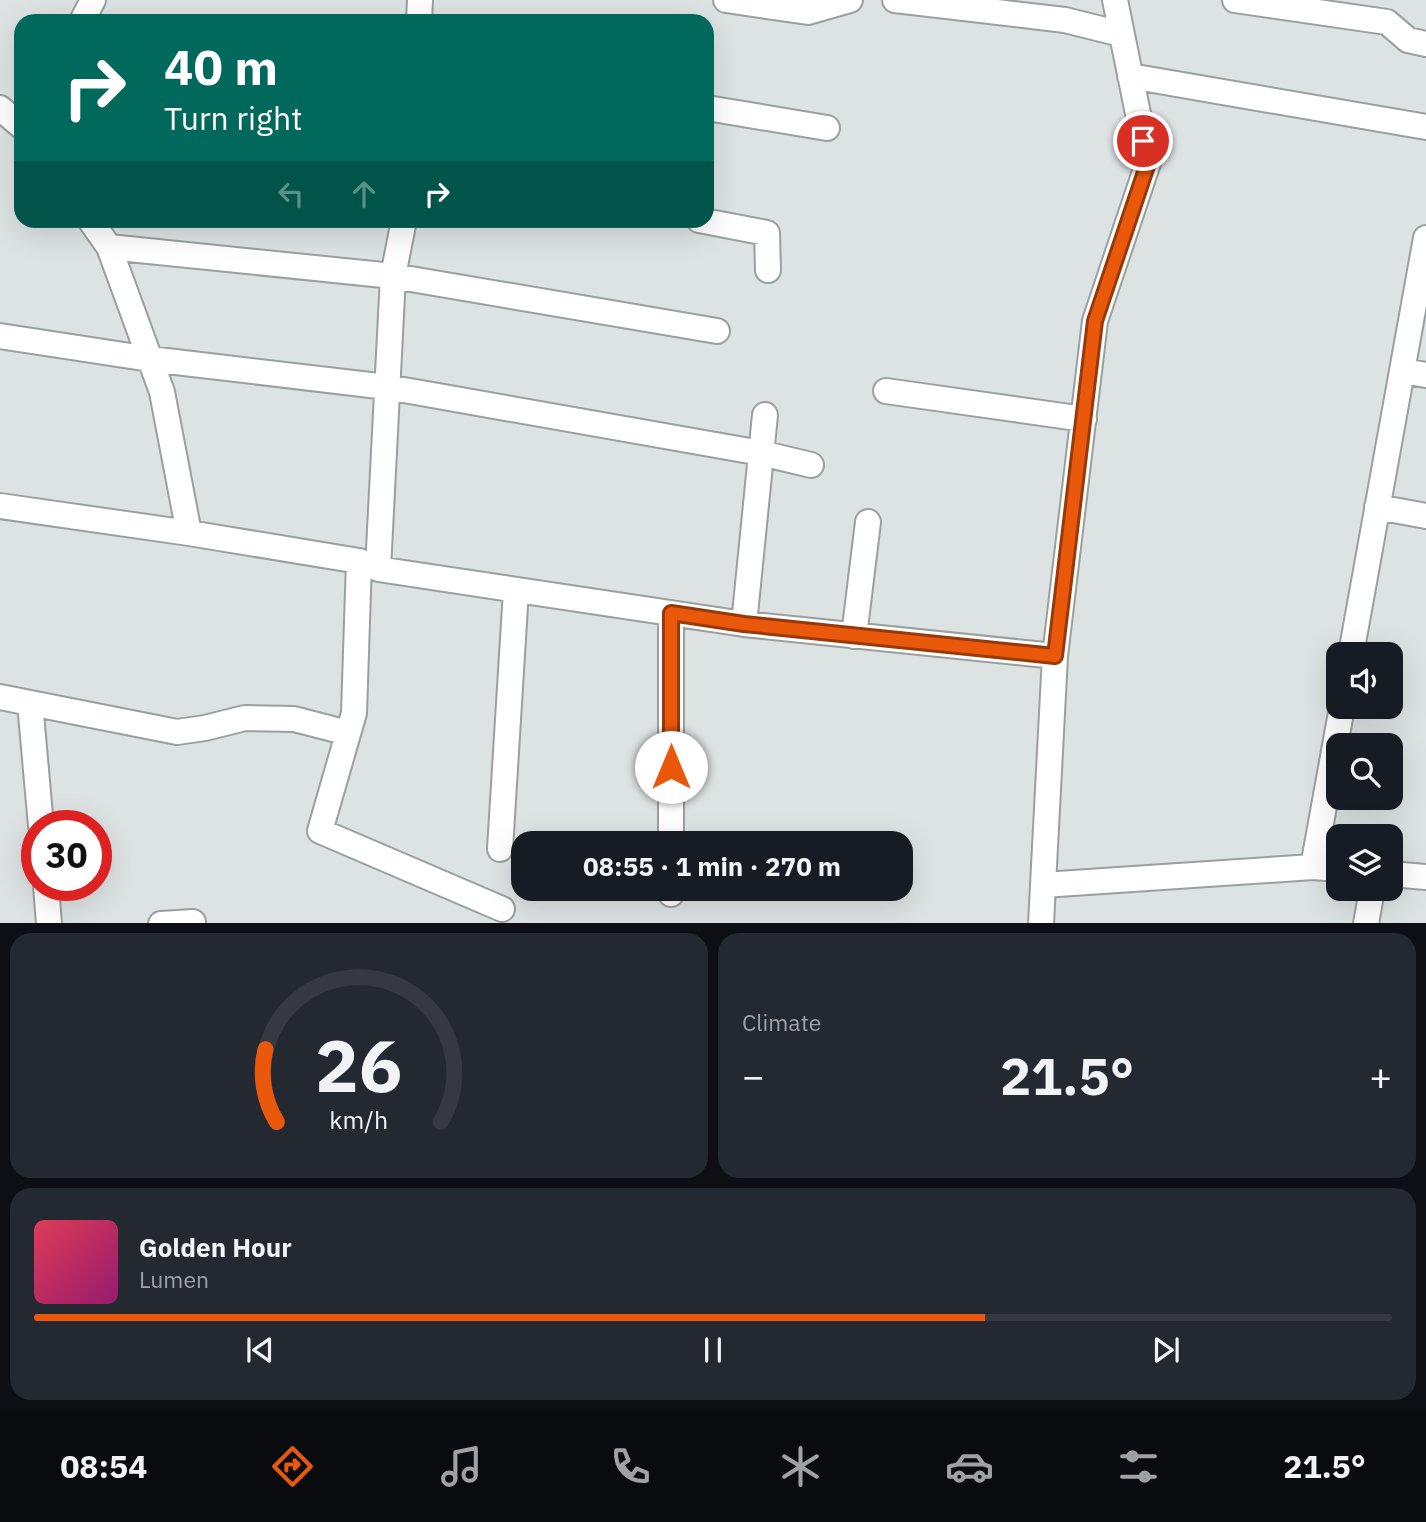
<!DOCTYPE html>
<html lang="en">
<head>
<meta charset="utf-8">
<style>
	:root { --surface:#171b24; --page:#242831; --text:#f1f3f6; --muted:#9ea1a6; --line:#363941; --accent:#ea580c }
	body { margin:0; font-family:"IBM Plex Sans",sans-serif; background:var(--page); color:var(--text); height:100vh; display:flex; flex-direction:column; font-size:26px; white-space:nowrap }
	* { box-sizing:border-box; margin:0 }
	p { font-size:23px; color:var(--muted) }
	.icon { flex:none; width:38px; height:38px; fill:none; stroke:currentColor; stroke-width:2; stroke-linecap:round; stroke-linejoin:round }
	.map { position:relative; height:923px; overflow:hidden }
	.sheet { display:flex; flex-direction:column; gap:10px; padding:10px; background:#0d0f14; flex:1 }
	.sheet>* { flex:none }
	.hud { position:absolute; left:14px; top:14px; width:700px; height:214px; border-radius:21px; box-shadow:0 7px 28px #0002; background:#00695c; color:#fff; overflow:hidden }
	.tools { position:absolute; left:1326px; top:642px; display:grid; gap:14px }
	.tools a { display:grid; place-items:center; width:77px; height:77px; border-radius:14px; background:var(--surface); box-shadow:0 7px 28px #0002; font-size:35px }
	.speed { position:absolute; left:21px; top:810px; display:flex; gap:14px; font-size:35px; font-weight:700; text-align:center }
	.speed>* { display:grid; place-content:center; width:91px; height:91px; border-radius:50%; background:var(--surface); box-shadow:0 7px 28px #0002; line-height:1 }
	.speed .limit { border:10px solid #d22; background:#fff; color:#111 }
	.pin { position:absolute; display:grid; place-items:center; width:60px; height:60px; color:#fff; margin:-30px; border:4px solid #fff; border-radius:50%; box-shadow:0 2px 7px #0007 }
	.me { position:absolute; width:77px; margin:-38px; rotate:0deg; stroke-linejoin:round; filter:drop-shadow(0 0 5px #0008) }
	.turn { display:flex; align-items:center; gap:24px; height:147px; padding:0 35px; font-size:32px }
	.turn .icon { width:91px; height:91px; stroke-width:2.5 }
	.turn b { display:block; font-size:49px; line-height:60px }
	.lanes { display:flex; align-items:center; height:66px; padding:0 35px; background:#0003; justify-content:center; gap:35px; direction:ltr }
	.lanes .off { opacity:.35 }
	.big { font-size:52px; font-weight:700; line-height:1.1 }
	.sheet .tile { flex:1; display:flex; flex-direction:column; justify-content:center; gap:10px; min-width:0; padding:0 24px; border-radius:21px; background:var(--page) }
	.sheet .dial { align-items:center; gap:0 }
	.dial svg { height:182px; overflow:visible; fill:none; stroke:var(--line); stroke-width:7; stroke-linecap:round; text-anchor:middle }
	.dial text { fill:var(--text); stroke:none }
	.song { display:flex; align-items:center; gap:21px }
	.cover { width:84px; height:84px; border-radius:10px; background:linear-gradient(135deg,hsl(350 70% 55%),hsl(320 70% 35%)) }
	.played { height:7px; border-radius:4px; background:linear-gradient(90deg,var(--accent) 70%,var(--line) 70%) }
	.keys { display:flex; justify-content:space-around; direction:ltr }
	.heat { display:flex; justify-content:space-between; align-items:center; font-size:38px; direction:ltr }
	.sheet .tiles { flex:1; display:grid; gap:10px; grid-template-columns:1fr 1fr }
	.tile:last-child { grid-column:span 2 }
	.trip { position:absolute; left:511px; top:831px; width:402px; height:70px; border-radius:21px; background:var(--surface); box-shadow:0 7px 28px #0002; font-weight:700; line-height:70px; text-align:center }
	.menu { display:flex; height:112px; justify-content:space-around; align-items:center; background:#090b0e; color:var(--muted) }
	.menu .icon { width:49px; height:49px }
	.menu .selected { color:var(--accent) }
	.menu b { font-size:32px; color:var(--text) }
	.map>svg:first-child { display:block }
	.lines { fill:none; stroke-linecap:round; stroke-linejoin:round }
	.minor-casing { stroke:#9a9f9f; stroke-width:28 }
	.minor { stroke:#fff; stroke-width:24 }
	.route-casing { stroke:#983908; stroke-width:18 }
	.route { stroke:#ea580c; stroke-width:12 }
</style>
</head>
<body>
<div class="map">
<svg width="1426" height="924" viewBox="0 0 1426 924">
	<rect width="100%" height="100%" fill="#dde2e3"/>
	<g class="lines">
		<g class="minor-casing">
			<path id="minor" d="M 726,0 L 808,12 L 850,0
				M 895,0 L 1065,20 L 1121,34
				M 1235,0 L 1387,22 L 1408,40 L 1426,44
				M 82,21 L 93,0
				M 419,21 L 420,0
				M 1130,76 L 1426,127
				M 0,108 L 21,126
				M 707,108 L 827,128
				M 90,220 L 109,247 L 162,392 L 189,533
				M 404,220 L 393,276 L 378,569 L 744,624 L 1055,656
				M 699,220 L 767,233 L 768,270
				M 109,247 L 393,276 L 717,331
				M 0,336 L 150,359 L 387,387 L 761,453 L 811,465
				M 1402,371 L 1426,238
				M 886,391 L 1084,419
				M 0,506 L 189,533 L 359,561 L 374,567
				M 1377,507 L 1426,516
				M 359,561 L 354,713 L 320,831 L 502,909
				M 671,613 L 671,844
				M 744,624 L 765,415
				M 854,636 L 868,522
				M 1351,654 L 1402,371 L 1426,375
				M 0,697 L 177,732 L 205,728 L 245,718 L 294,719 L 348,733
				M 30,703 L 41,826
				M 500,849 L 516,590
				M 1339,869 L 1313,867 L 1342,707
				M 1391,874 L 1426,877
				M 1043,885 L 1055,656 L 1095,321 L 1148,163 L 1115,0
				M 46,886 L 49,924
				M 671,889 L 671,894
				M 161,924 L 193,922
				M 1041,924 L 1043,885 L 1313,867
				M 1366,924 L 1372,889"/>
		</g>
		<use href="#minor" class="minor"/>
	</g>
	<g class="lines">
		<g class="route-casing">
			<path id="route" d="M 671,767 L 671,613 L 744,624 L 1055,656 L 1095,321 L 1148,163 L 1143,141"/>
		</g>
		<use href="#route" class="route"/>
	</g>
</svg>
<div class="tools">
<a><svg class="icon" aria-label="sound" viewBox="0 0 24 24"><path d="M4 9h4l5-4v14l-5-4H4zM17 9q2 3 0 6"/></svg></a>
<a><svg class="icon" aria-label="search" viewBox="0 0 24 24"><circle cx="10" cy="10" r="6"/><path d="M15 15l6 6"/></svg></a>
<a><svg class="icon" aria-label="layers" viewBox="0 0 24 24"><path d="M12 4l9 5-9 5-9-5zM3 14l9 5 9-5"/></svg></a>
</div>
<div class="speed"><div class="limit">30</div></div>
<div class="pin" style="left:1143px;top:141px;background:#d93025"><svg class="icon" aria-label="arrive" viewBox="0 0 24 24"><path d="M6 21V4h12l-3 4 3 4H6"/></svg></div>
<svg class="me" style="left:671px;top:767px" viewBox="-20 -20 40 40"><circle r="19" fill="#fff"/><path d="M0-13L10 11 0 6-10 11z" fill="#ea580c"/></svg>
<div class="trip">08:55 · 1 min · 270 m</div>
<div class="hud">
<div class="turn"><svg class="icon" aria-label="right" viewBox="0 0 24 24"><path d="M7 20v-9h11M14 6l5 5-5 5"/></svg><div><b>40 m</b>Turn right</div></div>
<div class="lanes"><svg class="icon off" aria-label="left" viewBox="0 0 24 24"><path d="M17 20v-9H6M10 6l-5 5 5 5"/></svg><svg class="icon off" aria-label="ahead" viewBox="0 0 24 24"><path d="M12 20V5M6 11l6-6 6 6"/></svg><svg class="icon" aria-label="right" viewBox="0 0 24 24"><path d="M7 20v-9h11M14 6l5 5-5 5"/></svg></div>
</div>
</div>
<section class="sheet">
<div class="tiles">
<div class="tile dial"><svg viewBox="0 0 100 80">
<path d="M14 69A42 42 0 1 1 86 69"/>
<path d="M14 69A42 42 0 0 1 9 37" stroke="#ea580c"/>
<text x="50" y="56" font-size="32" font-weight="700">26</text>
<text x="50" y="72" font-size="11">km/h</text>
</svg></div>
<div class="tile"><p>Climate</p>
<div class="heat"><a>−</a><b class="big">21.5°</b><a>+</a></div>
</div>
<div class="tile">
<div class="song"><i class="cover"></i><div><b>Golden Hour</b><p>Lumen</p></div></div>
<div class="played"></div>
<div class="keys"><svg class="icon" aria-label="previous" viewBox="0 0 24 24"><path d="M18 5L8 12l10 7zM5 5v14"/></svg><svg class="icon" aria-label="pause" viewBox="0 0 24 24"><path d="M8 5v14M16 5v14"/></svg><svg class="icon" aria-label="next" viewBox="0 0 24 24"><path d="M6 5l10 7-10 7zM19 5v14"/></svg></div>
</div>
</div>
</section>
<nav class="menu">
<b>08:54</b>
<svg class="icon selected" aria-label="directions" viewBox="0 0 24 24"><path d="M12 3l9 9-9 9-9-9zM9 14v-3h6M13 9l2 2-2 2"/></svg>
<svg class="icon" aria-label="music" viewBox="0 0 24 24"><path d="M9 18V5l10-2v13"/><circle cx="6" cy="18" r="3"/><circle cx="16" cy="16" r="3"/></svg>
<svg class="icon" aria-label="phone" viewBox="0 0 24 24"><path d="M5 4h4l2 5-3 2q2 4 5 5l2-3 5 2v4C11 20 4 13 5 4z"/></svg>
<svg class="icon" aria-label="climate" viewBox="0 0 24 24"><path d="M12 3v18M4 7l16 10M4 17L20 7"/></svg>
<svg class="icon" aria-label="car" viewBox="0 0 24 24"><path d="M5 17H2v-5l4-1 3-4h7l3 4 3 1v5h-3M9 17h6M6 11h13"/><circle cx="7" cy="17" r="2"/><circle cx="17" cy="17" r="2"/></svg>
<svg class="icon" aria-label="filters" viewBox="0 0 24 24"><path d="M4 7h16M4 17h16"/><circle cx="9" cy="7" r="2"/><circle cx="15" cy="17" r="2"/></svg>
<b>21.5°</b>
</nav>
</body>
</html>
